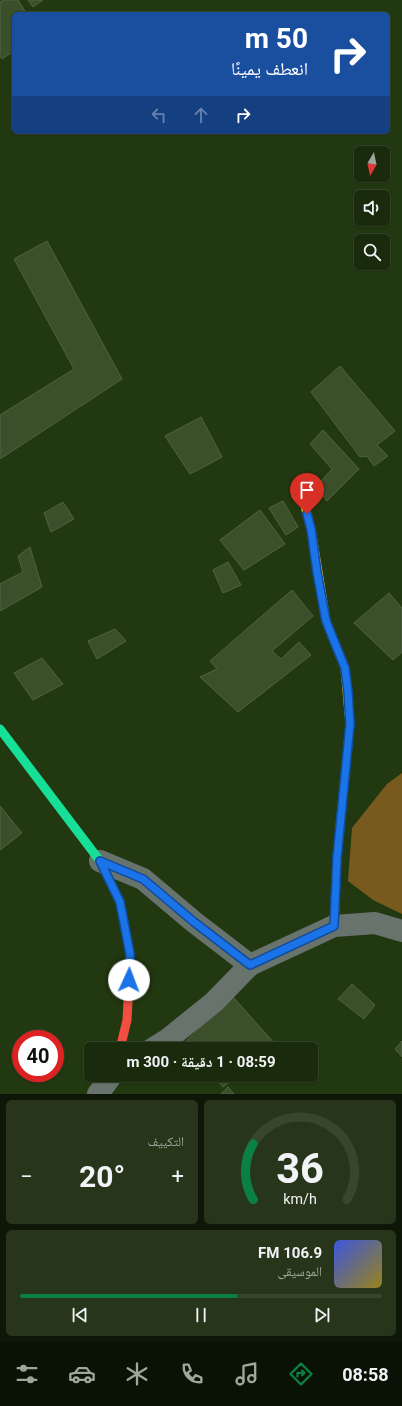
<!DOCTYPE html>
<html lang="ar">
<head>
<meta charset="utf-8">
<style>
	:root { --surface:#1a2a0c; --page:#27361a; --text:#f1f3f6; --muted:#9fa79d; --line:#38462d; --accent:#0b8043 }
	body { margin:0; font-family:Roboto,"Noto Naskh Arabic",sans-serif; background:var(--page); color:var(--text); direction:rtl; height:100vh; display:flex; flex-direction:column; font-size:15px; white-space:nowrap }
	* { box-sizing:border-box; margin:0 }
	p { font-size:13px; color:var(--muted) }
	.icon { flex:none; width:22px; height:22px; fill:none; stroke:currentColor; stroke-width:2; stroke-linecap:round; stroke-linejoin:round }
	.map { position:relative; height:1094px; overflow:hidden; direction:ltr }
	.panel { display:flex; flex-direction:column; gap:6px; padding:6px; background:#0e1707; flex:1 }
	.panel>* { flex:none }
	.banner { position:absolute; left:12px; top:12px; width:378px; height:122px; border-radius:6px; box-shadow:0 1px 3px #0004,0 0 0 1px var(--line); direction:rtl; background:#1a4fa0; color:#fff; overflow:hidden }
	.needle { width:26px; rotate:189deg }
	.fabs { position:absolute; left:354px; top:146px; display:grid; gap:8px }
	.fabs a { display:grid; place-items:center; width:36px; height:36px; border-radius:6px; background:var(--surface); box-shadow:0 1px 3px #0004,0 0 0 1px var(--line); font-size:20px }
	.speed { position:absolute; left:12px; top:1030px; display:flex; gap:8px; font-size:20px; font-weight:700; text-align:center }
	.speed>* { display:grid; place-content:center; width:52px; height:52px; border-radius:50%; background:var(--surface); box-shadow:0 1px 3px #0004,0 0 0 1px var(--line); line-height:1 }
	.speed .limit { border:6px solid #d22; background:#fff; color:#111 }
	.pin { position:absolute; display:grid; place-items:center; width:34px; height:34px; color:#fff; margin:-41px -17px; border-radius:50% 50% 50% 0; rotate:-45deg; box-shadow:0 0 4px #0007 }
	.pin .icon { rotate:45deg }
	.me { position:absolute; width:44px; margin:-22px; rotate:2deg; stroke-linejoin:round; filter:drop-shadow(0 0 3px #0008) }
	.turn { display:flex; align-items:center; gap:14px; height:84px; padding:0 16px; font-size:18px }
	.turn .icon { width:52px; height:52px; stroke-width:2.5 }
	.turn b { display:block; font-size:28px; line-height:34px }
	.lanes { display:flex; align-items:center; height:38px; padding:0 16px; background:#0003; justify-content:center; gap:20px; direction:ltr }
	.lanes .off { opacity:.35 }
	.big { font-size:30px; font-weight:700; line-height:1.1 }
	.panel .card { flex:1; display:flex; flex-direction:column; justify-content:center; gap:6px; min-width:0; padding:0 14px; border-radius:6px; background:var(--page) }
	.panel .dial { align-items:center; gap:0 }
	.dial svg { height:104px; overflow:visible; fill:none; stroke:var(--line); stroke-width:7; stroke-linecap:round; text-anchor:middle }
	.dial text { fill:var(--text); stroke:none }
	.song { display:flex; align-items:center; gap:12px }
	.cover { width:48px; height:48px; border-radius:6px; background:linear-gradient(135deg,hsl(230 70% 55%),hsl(50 70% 35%)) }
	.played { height:4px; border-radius:2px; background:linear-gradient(90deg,var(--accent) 60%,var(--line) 60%) }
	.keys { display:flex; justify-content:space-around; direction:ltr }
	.heat { display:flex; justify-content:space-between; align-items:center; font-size:22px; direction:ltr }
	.panel .tiles { flex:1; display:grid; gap:6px; grid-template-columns:1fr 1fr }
	.card:last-child { grid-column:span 2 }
	.trip { position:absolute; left:84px; top:1042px; width:234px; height:40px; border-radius:6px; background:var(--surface); box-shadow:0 1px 3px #0004,0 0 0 1px var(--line); font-weight:700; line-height:40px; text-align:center; direction:rtl }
	.tab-bar { display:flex; height:64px; justify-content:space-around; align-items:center; background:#0a1105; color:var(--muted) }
	.tab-bar .icon { width:28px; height:28px }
	.tab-bar .current { color:var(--accent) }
	.tab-bar b { font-size:18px; color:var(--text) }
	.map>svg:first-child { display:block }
	.green { fill:#785a1e }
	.building { fill:#3b4f2a; stroke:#506344 }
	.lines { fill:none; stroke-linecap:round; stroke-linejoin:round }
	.street { stroke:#68736e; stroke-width:22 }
	.fast { stroke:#16e098; stroke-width:9 }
	.slow { stroke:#ffcf43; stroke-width:9 }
	.jam { stroke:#f24e42; stroke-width:9 }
	.route-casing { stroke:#114b97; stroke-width:10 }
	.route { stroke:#1a73e8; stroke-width:7 }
</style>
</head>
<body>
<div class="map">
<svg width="402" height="1094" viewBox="0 0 402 1094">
	<rect width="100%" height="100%" fill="#223810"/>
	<path class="green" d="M 402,773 L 402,914 L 373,900 L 348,881 L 352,828 L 387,784 Z"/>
	<path class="building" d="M 3,0 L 18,0 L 27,14 L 14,14 L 14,51 L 2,59 L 0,56 L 0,2 Z
		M 28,0 L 43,0 L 33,7 Z
		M 47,241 L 122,379 L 0,459 L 0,415 L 74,369 L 14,259 Z
		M 340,366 L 395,431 L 377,445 L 388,456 L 374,466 L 367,456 L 360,457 L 311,392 Z
		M 201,417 L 222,457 L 190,474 L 165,436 Z
		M 323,430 L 359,469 L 327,501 L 316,487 L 332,469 L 310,444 Z
		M 283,501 L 298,527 L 286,535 L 269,508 Z
		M 63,502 L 74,519 L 51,532 L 44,513 Z
		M 260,510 L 285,544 L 244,570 L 220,540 Z
		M 30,547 L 42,587 L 0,611 L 0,584 L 23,572 L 18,556 Z
		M 228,562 L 241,585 L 223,593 L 213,570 Z
		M 292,590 L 313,616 L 272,651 L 281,659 L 299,642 L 311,655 L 238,712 L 200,677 L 217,669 L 210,661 Z
		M 389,593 L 402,608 L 402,652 L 393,660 L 354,623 Z
		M 115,629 L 126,641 L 97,659 L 88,641 Z
		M 42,658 L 63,684 L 33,700 L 14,673 Z
		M 0,806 L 22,833 L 0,850 Z
		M 352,984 L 375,1005 L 364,1019 L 338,999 Z
		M 233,997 L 276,1045 L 271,1049 L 191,1049 L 185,1042 Z
		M 402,1041 L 402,1057 L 395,1049 Z
		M 213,1075 L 238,1075 L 223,1087 Z
		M 228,1087 L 234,1094 L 221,1094 Z"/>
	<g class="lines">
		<path class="street" d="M 100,861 L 143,879 L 194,922 L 250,965
			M 152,1049 L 168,1039 L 214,1002 L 250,965 L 334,926 L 375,923 L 402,931
			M 98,1094 L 112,1075"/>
		<path class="fast" d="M 0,729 L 100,861 L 120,902 L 130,954 L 130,964
			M 334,926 L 337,858 L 350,724 L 349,713"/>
		<path class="slow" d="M 299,483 L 311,529 L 326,621 L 345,668 L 349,713"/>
		<path class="jam" d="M 120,1049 L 127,1020 L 130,964"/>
	</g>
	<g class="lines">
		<g class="route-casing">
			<path id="route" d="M 129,980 L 130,954 L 120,902 L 100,861 L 143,879 L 194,922 L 250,965 L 334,926 L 337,858 L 350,724 L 348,692 L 345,668 L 326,621 L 317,572 L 311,529 L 307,514"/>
		</g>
		<use href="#route" class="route"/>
	</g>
</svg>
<div class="fabs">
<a><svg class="needle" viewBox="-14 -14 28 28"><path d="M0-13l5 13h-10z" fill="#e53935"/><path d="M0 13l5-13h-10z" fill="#9fa79d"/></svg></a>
<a><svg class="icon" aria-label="sound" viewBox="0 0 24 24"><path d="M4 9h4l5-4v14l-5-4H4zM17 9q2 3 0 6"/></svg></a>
<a><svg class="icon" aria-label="search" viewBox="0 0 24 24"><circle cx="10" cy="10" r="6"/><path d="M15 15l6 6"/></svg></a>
</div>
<div class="speed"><div class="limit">40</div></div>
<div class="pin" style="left:307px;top:514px;background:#d93025"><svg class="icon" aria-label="arrive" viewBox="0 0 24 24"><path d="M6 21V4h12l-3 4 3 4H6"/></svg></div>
<svg class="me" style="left:129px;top:980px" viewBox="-20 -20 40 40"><circle r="19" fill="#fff"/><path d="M0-13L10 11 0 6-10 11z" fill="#1a73e8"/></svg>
<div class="trip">08:59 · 1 دقيقة · 300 m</div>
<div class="banner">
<div class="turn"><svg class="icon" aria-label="right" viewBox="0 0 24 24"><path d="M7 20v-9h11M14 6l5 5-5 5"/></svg><div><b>50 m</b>انعطف يمينًا</div></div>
<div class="lanes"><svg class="icon off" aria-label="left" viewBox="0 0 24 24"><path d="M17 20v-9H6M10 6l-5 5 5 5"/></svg><svg class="icon off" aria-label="ahead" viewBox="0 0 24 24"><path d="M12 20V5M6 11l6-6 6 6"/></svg><svg class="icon" aria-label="right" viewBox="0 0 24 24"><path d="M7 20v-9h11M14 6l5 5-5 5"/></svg></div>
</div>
</div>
<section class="panel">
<div class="tiles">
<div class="card dial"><svg viewBox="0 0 100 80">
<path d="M14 69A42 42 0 1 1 86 69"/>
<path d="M14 69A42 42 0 0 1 14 26" stroke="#0b8043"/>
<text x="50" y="56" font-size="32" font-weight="700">36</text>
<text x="50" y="72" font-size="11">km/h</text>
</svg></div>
<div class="card"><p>التكييف</p>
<div class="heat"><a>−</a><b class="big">20°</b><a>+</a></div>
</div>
<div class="card">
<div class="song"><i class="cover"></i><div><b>106.9 FM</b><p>الموسيقى</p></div></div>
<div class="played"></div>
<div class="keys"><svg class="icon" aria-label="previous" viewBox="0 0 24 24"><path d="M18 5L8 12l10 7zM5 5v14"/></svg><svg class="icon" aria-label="pause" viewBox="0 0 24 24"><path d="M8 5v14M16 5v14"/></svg><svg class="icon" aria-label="next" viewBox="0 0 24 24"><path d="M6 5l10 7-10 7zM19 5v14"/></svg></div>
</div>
</div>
</section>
<nav class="tab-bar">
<b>08:58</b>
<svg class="icon current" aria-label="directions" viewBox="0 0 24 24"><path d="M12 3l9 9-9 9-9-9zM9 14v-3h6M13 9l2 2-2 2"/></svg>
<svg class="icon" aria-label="music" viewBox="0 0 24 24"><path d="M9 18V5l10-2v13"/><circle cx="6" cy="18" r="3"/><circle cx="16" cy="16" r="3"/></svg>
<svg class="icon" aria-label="phone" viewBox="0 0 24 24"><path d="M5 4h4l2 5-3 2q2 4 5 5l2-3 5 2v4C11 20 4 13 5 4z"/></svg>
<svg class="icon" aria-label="climate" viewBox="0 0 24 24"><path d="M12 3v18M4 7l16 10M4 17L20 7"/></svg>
<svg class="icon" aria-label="car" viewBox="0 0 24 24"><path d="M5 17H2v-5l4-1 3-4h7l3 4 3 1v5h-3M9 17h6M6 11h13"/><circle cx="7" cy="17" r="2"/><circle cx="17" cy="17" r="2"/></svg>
<svg class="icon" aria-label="filters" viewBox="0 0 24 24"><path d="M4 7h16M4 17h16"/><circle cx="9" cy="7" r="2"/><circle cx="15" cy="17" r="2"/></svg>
</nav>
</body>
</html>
